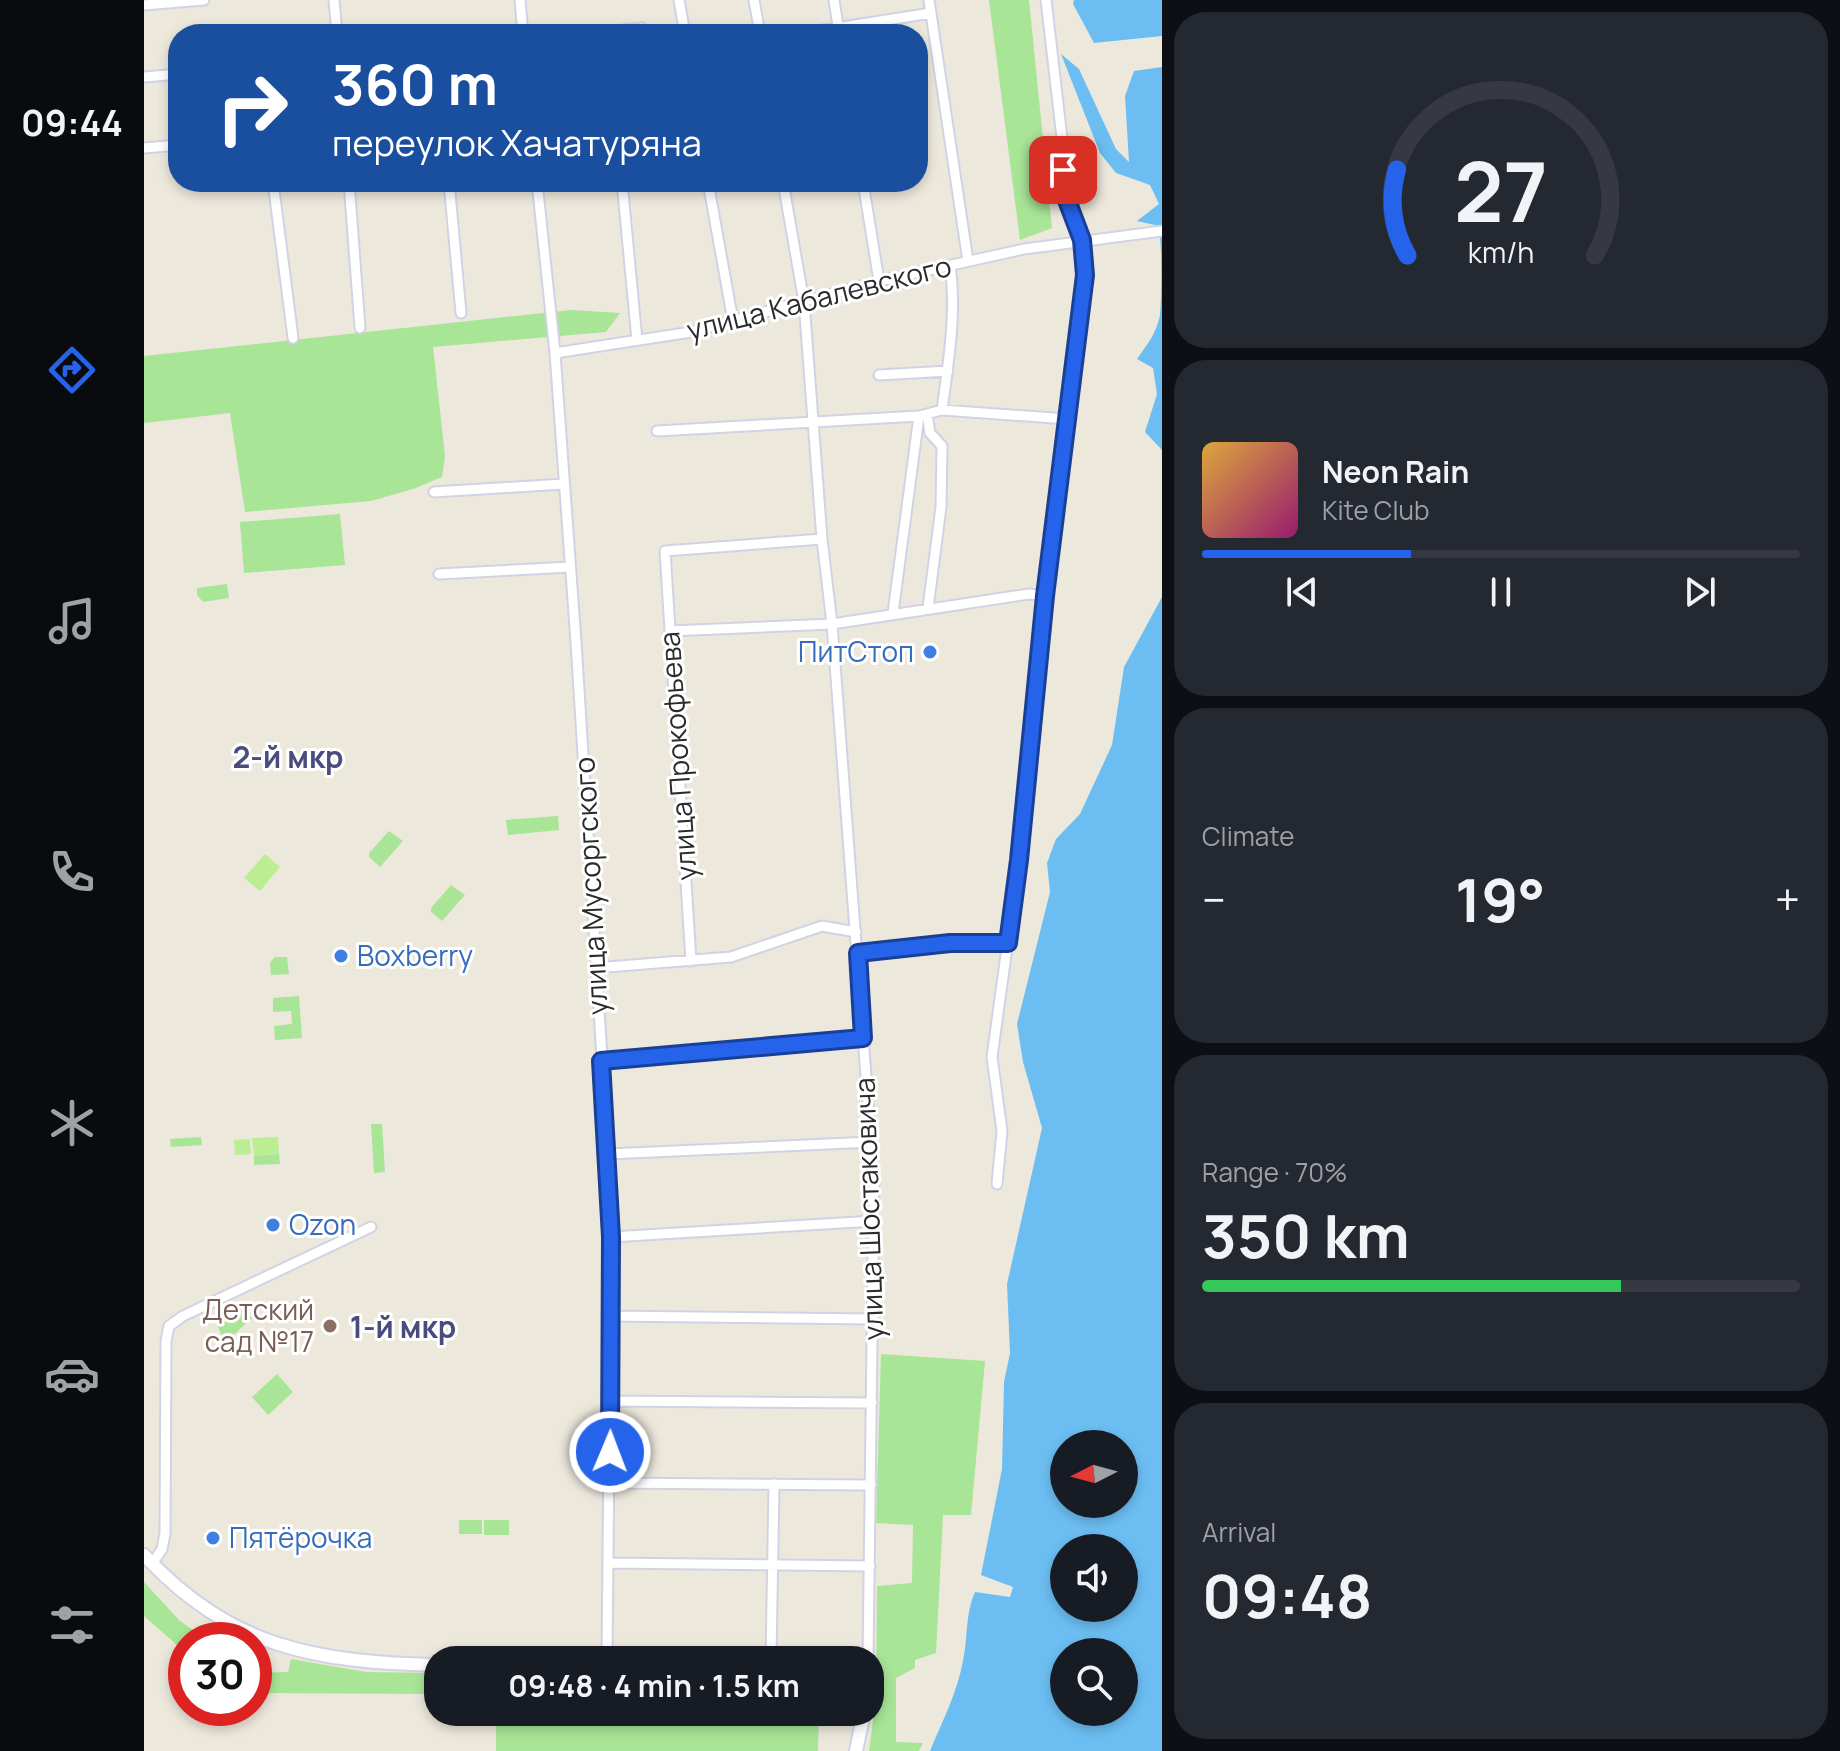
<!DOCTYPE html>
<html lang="en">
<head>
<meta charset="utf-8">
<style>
	:root { --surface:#171b24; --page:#242831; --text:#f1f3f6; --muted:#9ea1a6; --line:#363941; --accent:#2563eb }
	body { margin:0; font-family:Manrope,sans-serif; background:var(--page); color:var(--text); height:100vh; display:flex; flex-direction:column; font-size:30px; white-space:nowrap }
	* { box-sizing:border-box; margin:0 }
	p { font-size:26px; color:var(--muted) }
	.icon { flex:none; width:44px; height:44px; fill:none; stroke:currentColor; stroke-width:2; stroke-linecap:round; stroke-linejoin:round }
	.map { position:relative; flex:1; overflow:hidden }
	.side { display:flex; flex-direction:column; gap:12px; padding:12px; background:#0d0f14; width:678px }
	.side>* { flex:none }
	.top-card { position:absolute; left:24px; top:24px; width:760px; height:168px; border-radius:32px; box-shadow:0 4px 12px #0003; background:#1a4fa0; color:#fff; overflow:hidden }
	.needle { width:52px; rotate:264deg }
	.fabs { position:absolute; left:906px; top:1430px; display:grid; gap:16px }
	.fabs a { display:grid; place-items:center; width:88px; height:88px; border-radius:50%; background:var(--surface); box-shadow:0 4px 12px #0003; font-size:40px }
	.speed { position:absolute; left:24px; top:1622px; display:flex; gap:16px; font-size:40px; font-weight:700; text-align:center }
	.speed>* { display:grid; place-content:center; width:104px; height:104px; border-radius:50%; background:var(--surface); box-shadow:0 4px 12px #0003; line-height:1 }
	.speed .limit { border:12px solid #d22; background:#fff; color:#111 }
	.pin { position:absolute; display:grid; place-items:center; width:68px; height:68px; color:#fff; margin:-34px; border-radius:16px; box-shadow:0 4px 12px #0006 }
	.me { position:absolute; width:88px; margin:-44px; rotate:1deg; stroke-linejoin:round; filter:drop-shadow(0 0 6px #0008) }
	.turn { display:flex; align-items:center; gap:28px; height:168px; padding:0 32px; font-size:36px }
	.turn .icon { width:104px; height:104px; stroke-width:2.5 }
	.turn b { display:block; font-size:56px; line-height:68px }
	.big { font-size:60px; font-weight:700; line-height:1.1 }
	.side .card { flex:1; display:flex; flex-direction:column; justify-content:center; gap:12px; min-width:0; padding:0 28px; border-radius:32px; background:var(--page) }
	.side .dial { align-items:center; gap:0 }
	.dial svg { height:208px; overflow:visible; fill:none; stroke:var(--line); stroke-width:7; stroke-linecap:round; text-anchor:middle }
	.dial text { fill:var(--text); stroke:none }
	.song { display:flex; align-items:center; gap:24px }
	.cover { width:96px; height:96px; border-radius:12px; background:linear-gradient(135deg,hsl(40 70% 55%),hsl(320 70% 35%)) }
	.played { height:8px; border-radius:4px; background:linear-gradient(90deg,var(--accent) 35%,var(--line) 35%) }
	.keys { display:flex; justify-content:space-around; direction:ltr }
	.heat { display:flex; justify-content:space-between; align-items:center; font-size:44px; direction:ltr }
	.charge { height:12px; border-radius:6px; background:linear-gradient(90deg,#34c759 70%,var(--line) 0) }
	.trip { position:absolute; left:280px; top:1646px; width:460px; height:80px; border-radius:32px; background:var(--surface); box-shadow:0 4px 12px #0003; font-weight:700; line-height:80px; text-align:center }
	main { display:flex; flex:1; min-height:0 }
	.menu { display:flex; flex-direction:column; width:144px; justify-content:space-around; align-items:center; background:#090b0e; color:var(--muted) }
	.menu .icon { width:56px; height:56px }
	.menu .current { color:var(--accent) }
	.menu b { font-size:36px; color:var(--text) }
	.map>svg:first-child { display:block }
	.green { fill:#a8e597 }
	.pitch { fill:#bbed92 }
	.water { fill:#6cbef2; fill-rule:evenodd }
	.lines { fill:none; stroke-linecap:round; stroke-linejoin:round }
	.minor-casing { stroke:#d1d3e4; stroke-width:13 }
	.secondary-casing { stroke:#d1d3e4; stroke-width:16 }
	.minor { stroke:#fff; stroke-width:9 }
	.secondary { stroke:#fff; stroke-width:12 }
	.route-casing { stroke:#184099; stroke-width:20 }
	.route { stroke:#2563eb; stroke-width:14 }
	.shop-dot { fill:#3f7fe0; stroke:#fff; stroke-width:3 }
	.education-dot { fill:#8d6e63; stroke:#fff; stroke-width:3 }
	.labels { text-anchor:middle; stroke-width:6; stroke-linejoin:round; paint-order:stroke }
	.street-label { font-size:28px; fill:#2b2b2b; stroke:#fff }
	.shop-label { font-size:28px; fill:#366cbe; stroke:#fff; text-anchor:start }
	.education-label { font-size:28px; fill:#785e54; stroke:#fff; text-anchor:end }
	.neighbourhood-label { font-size:30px; font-weight:bold; fill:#494c7d; stroke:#fff }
</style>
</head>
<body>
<main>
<nav class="menu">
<b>09:44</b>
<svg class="icon current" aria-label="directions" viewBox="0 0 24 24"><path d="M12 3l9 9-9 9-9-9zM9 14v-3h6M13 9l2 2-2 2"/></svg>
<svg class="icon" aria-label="music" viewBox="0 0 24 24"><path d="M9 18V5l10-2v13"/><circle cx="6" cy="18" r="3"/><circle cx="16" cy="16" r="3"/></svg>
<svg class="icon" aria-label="phone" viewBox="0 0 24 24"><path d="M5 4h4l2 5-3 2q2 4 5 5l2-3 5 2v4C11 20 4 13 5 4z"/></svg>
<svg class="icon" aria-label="climate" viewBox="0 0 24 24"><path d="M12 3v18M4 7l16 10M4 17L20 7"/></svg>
<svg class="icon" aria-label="car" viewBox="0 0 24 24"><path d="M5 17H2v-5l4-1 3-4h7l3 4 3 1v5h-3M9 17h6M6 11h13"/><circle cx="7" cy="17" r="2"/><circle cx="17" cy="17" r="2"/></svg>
<svg class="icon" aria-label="filters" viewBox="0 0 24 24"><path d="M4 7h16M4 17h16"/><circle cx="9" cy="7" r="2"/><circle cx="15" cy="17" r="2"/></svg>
</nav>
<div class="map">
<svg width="1018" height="1751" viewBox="0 0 1018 1751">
	<rect width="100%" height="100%" fill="#ede8dc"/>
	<path class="green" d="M 845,0 L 885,0 L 908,228 L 876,240 Z
		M 427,310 L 476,313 L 462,332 L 289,347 L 301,456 L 298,477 L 269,489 L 227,501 L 101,512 L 86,413 L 0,423 L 0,356 Z
		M 196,514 L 201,565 L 100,573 L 96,522 Z
		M 83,584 L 85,598 L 59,602 L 53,595 L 53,588 Z
		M 414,816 L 415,830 L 364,835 L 362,820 Z
		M 245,831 L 259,841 L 236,867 L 225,857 L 225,853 Z
		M 307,885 L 321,895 L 298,921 L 287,912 L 287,908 Z
		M 131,957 L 143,957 L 145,974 L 127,975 L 126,963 Z
		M 155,996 L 158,1038 L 131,1040 L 130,1026 L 148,1024 L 147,1011 L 129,1012 L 129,998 Z
		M 227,1124 L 238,1124 L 241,1172 L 230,1173 Z
		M 57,1137 L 58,1145 L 27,1147 L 26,1139 Z
		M 135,1154 L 136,1164 L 110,1165 L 110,1156 Z
		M 94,1303 L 108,1318 L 81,1343 L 69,1316 Z
		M 737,1354 L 841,1361 L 827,1515 L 799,1515 L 792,1653 L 771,1660 L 771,1668 L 752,1678 L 752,1742 L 779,1743 L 775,1751 L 725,1751 L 732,1698 L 733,1586 L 768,1583 L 769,1525 L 732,1523 Z
		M 133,1374 L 149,1392 L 124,1415 L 108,1397 Z
		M 315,1520 L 338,1520 L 338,1534 L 315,1534 Z
		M 340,1520 L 365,1520 L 365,1535 L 340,1535 Z
		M 0,1582 L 35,1620 L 62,1640 L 42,1640 L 42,1648 L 34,1646 L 0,1616 Z
		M 147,1659 L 222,1672 L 294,1673 L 294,1694 L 110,1693 L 110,1673 L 144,1672 Z
		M 352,1712 L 675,1712 L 674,1751 L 352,1751 Z"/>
	<path class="pitch" d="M 121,854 L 136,867 L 116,891 L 100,878 Z
		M 134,1137 L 135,1154 L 110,1156 L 108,1138 Z
		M 106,1139 L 107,1154 L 91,1155 L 90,1140 Z"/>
	<path class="water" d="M 930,0 L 1018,0 L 1018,36 L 950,43 L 929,4 Z
		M 917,54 L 935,69 L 972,149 L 985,162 L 981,96 L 990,71 L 1018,67 L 1018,450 L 1001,432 L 1013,394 L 1009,368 L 993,359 C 1003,345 1013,332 1016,315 C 1018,290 1018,251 1015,226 L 993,221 L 1015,204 L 1006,185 L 972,173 L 956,153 Z
		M 1018,597 L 1018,1751 L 786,1751 C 798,1722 813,1693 819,1661 C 824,1638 821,1614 831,1592 L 866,1597 L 869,1587 L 837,1575 L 858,1469 L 860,1382 L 866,1353 L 863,1284 L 898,1128 L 879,1062 L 873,1024 L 906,892 L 903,863 L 912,839 L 936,814 L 968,745 L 980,667 ZM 920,1444 L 980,1444 L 980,1504 L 920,1504 ZM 920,1548 L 980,1548 L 980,1608 L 920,1608 ZM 920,1652 L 980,1652 L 980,1712 L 920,1712 Z"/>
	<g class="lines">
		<g class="minor-casing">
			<path id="minor" d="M 190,0 L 193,34
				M 376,0 L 379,34
				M 535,0 L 541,34
				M 610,0 L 616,34
				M 690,0 L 695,32
				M 785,0 L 824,261
				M 0,5 L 60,0
				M 438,34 L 498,28
				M 654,34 L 787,13
				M 0,77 L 34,74
				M 0,148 L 34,145
				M 129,182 L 149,338
				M 205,182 L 216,328
				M 305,182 L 317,313
				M 393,182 L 411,353 L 432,642 L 464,1154 L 467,1237 L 463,1660
				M 478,182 L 493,340
				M 564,182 L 589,321
				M 639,182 L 660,302 L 678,539 L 688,624 L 730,1183 L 724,1660
				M 719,182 L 735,281
				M 411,353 L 547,332 L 735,281 L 880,249 L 1018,231
				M 735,375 L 804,371
				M 798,410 C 804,364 813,313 806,266
				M 783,414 L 786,433 L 798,446 L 797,507 L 784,608
				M 513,431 L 775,416 L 798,410 L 924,419
				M 290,492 L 419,484
				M 295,574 L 426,567
				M 749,613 L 775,416
				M 526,631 L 688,624 L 885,594 L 901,596
				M 714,953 L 806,943 L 864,943
				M 547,961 L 521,551 L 678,539
				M 451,968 L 587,957 L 678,926 L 712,932
				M 457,1061 L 719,1038
				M 464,1154 L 727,1142
				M 853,1184 L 858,1131 L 848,1057 L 875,860 L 901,596 L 941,275 L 938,240 L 921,195 L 918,138 L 902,0
				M 467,1237 L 730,1221
				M 465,1316 L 729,1319
				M 467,1401 L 728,1403
				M 465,1483 L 727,1485
				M 465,1563 L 726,1566
				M 8,1564 L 18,1549 L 21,1534 L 22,1341 L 25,1326 L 39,1316 L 227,1227
				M 627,1660 L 630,1484"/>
		</g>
		<g class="secondary-casing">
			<path id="secondary" d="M 0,1555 C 87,1648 171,1662 294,1665
				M 712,1751 L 720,1712"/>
		</g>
		<use href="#minor" class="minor"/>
		<use href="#secondary" class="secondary"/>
	</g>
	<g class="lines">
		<g class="route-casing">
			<path id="route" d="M 466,1452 L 467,1237 L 457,1061 L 719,1038 L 714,953 L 806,943 L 864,943 L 875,860 L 901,596 L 941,275 L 938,240 L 921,195 L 919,170"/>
		</g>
		<use href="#route" class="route"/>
	</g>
	<g class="shop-dot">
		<circle cx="786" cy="652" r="8"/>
		<circle cx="197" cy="956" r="8"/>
		<circle cx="129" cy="1225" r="8"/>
		<circle cx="69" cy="1538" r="8"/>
	</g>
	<circle class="education-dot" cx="186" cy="1326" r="8"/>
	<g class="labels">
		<g class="street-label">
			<text transform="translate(675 298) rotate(-14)" y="10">улица Кабалевского</text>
			<text transform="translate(534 756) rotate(-94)" y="10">улица Прокофьева</text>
			<text transform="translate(447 886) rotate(-93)" y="10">улица Мусоргского</text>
			<text transform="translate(725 1209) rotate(-92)" y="10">улица Шостаковича</text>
		</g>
		<g class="shop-label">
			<text x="770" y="662" text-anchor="end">ПитСтоп</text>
			<text x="213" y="966">Boxberry</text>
			<text x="145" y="1235">Ozon</text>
			<text x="85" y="1548">Пятёрочка</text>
		</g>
		<g class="education-label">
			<text x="170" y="1320">Детский<tspan x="170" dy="32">сад №17</tspan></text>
		</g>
		<g class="neighbourhood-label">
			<text x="144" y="768">2-й мкр</text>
			<text x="259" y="1338">1-й мкр</text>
		</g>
	</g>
</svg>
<div class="fabs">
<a><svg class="needle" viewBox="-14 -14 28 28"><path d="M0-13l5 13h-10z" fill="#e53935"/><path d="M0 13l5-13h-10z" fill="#9ea1a6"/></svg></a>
<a><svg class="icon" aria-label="sound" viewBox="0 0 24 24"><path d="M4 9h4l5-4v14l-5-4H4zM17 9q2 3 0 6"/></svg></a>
<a><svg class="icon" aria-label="search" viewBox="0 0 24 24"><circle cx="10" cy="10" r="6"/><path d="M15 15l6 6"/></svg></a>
</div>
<div class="speed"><div class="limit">30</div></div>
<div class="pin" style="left:919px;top:170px;background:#d93025"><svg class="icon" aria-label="arrive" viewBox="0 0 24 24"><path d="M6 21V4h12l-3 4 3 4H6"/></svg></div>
<svg class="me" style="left:466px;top:1452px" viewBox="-20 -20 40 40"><circle r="17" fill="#2563eb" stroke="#fff" stroke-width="3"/><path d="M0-11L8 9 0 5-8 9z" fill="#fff"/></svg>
<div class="trip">09:48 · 4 min · 1.5 km</div>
<div class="top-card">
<div class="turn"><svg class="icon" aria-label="right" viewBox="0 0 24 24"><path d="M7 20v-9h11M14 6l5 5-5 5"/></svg><div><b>360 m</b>переулок Хачатуряна</div></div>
</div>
</div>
<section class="side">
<div class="card dial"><svg viewBox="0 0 100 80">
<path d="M14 69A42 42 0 1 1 86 69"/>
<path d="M14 69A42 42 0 0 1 10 36" stroke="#2563eb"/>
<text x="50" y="56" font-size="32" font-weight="700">27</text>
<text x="50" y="72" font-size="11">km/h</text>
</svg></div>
<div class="card">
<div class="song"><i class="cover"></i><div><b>Neon Rain</b><p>Kite Club</p></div></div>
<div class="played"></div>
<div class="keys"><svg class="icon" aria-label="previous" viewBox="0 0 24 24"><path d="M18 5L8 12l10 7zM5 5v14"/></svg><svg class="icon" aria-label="pause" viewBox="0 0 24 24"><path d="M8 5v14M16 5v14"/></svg><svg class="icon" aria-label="next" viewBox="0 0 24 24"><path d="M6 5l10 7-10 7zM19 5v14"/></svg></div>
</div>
<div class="card"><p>Climate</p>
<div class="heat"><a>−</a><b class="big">19°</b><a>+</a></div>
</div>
<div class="card"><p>Range · 70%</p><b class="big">350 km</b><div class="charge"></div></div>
<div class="card"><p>Arrival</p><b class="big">09:48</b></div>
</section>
</main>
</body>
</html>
